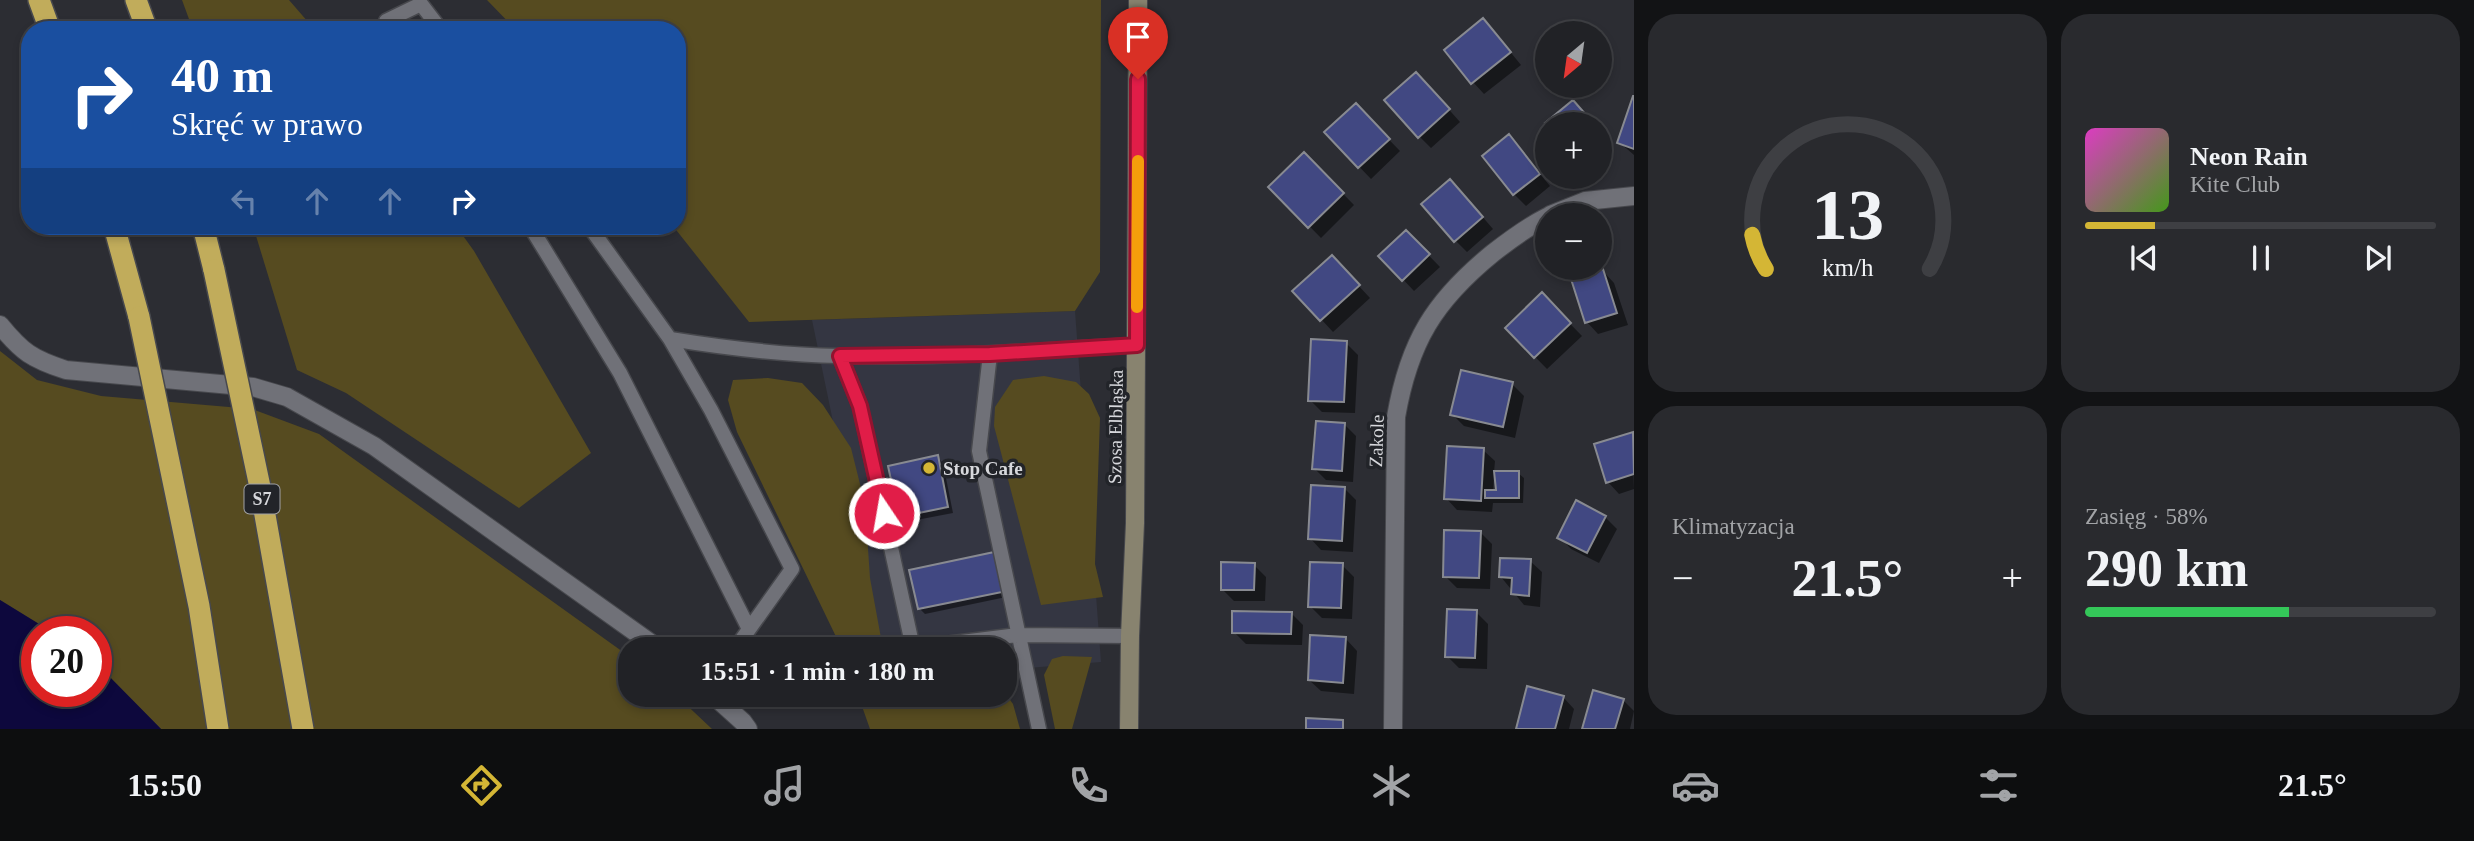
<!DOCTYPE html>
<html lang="pl">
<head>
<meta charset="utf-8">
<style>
	:root { --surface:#212226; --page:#292a2e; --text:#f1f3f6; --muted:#a2a4a7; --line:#3e3f43; --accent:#d4b635 }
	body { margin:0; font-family:"Times New Roman",serif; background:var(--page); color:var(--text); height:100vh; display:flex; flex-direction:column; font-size:26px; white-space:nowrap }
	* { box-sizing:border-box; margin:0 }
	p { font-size:23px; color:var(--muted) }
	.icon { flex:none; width:38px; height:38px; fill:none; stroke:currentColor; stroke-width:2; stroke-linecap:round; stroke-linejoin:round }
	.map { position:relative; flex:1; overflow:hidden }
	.side { display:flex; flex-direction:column; gap:14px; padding:14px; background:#121315; width:840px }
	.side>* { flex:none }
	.top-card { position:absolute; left:21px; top:21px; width:665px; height:214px; border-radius:28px; box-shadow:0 4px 10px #0003,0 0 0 2px var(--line); background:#1a4fa0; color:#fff; overflow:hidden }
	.needle { width:46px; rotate:209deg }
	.fabs { position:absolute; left:1535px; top:21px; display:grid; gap:14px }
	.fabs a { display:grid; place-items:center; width:77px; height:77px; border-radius:50%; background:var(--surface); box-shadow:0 4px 10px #0003,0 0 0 2px var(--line); font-size:35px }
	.speed { position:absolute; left:21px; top:616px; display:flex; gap:14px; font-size:35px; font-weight:700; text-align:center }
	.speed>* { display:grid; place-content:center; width:91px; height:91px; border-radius:50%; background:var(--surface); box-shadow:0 4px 10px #0003,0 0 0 2px var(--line); line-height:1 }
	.speed .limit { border:10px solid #d22; background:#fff; color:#111 }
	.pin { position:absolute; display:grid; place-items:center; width:60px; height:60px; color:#fff; margin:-72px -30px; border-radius:50% 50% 50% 0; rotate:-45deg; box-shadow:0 0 7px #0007 }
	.pin .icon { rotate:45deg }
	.me { position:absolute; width:77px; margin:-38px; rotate:348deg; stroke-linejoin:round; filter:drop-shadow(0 0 5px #0008) }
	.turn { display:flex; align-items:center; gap:24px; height:147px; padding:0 35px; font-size:32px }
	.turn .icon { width:91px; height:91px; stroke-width:2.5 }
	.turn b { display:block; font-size:49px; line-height:60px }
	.lanes { display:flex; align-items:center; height:66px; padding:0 35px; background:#0003; justify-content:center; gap:35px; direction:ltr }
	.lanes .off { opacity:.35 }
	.big { font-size:52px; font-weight:800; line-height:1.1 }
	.side .tile { flex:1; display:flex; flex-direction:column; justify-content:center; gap:10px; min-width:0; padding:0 24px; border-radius:28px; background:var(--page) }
	.side .dial { align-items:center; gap:0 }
	.dial svg { height:182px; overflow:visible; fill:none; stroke:var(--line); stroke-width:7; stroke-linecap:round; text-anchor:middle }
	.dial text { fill:var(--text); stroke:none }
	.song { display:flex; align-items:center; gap:21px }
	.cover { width:84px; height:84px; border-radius:10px; background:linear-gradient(135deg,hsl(310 70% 55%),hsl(100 70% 35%)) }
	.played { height:7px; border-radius:4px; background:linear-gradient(90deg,var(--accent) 20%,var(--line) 20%) }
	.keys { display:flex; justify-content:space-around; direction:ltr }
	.heat { display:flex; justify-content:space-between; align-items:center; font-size:38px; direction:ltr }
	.charge { height:10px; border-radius:5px; background:linear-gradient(90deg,#34c759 58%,var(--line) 0) }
	.side .tiles { flex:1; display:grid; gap:14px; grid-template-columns:repeat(2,1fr) }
	.trip { position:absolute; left:618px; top:637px; width:399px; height:70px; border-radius:28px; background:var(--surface); box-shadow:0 4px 10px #0003,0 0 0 2px var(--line); font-weight:800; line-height:70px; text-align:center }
	.menu { display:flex; height:112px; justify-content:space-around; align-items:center; background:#0d0e0f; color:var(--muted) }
	.menu .icon { width:49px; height:49px }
	.menu .active { color:var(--accent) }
	.menu b { font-size:32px; color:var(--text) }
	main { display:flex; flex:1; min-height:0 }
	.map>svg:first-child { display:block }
	.built { fill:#343642 }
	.green { fill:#564b20 }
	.water { fill:#0d083d }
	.shadow { fill:#0007; fill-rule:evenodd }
	.building { fill:#414882; stroke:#888a91; stroke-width:2 }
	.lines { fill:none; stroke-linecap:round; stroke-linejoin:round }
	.lane-casing { stroke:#47484d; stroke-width:17 }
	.street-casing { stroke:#47484d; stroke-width:20 }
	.secondary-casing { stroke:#47484d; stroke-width:20 }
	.highway-casing { stroke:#47484d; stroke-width:24 }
	.lane { stroke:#707178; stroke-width:14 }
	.street { stroke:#707178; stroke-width:18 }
	.secondary { stroke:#88836f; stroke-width:18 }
	.highway { stroke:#c1ac5b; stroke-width:21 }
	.highway-bridge-casing { stroke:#47484d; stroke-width:24; stroke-linecap:butt }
	.highway-bridge { stroke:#c1ac5b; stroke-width:21 }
	.route-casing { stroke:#92132f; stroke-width:18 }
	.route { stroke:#e11d48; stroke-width:12 }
	.slow { stroke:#f59e0b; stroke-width:12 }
	.poi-dot { fill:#d4b635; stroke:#222429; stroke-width:2.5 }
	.labels { text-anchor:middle; stroke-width:7; stroke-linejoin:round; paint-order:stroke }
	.shield { fill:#222429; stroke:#a1a2a6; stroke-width:2 }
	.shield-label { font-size:18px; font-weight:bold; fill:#d7d8dc }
	.street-label { font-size:19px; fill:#d7d8dc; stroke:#222429 }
	.poi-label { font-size:19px; font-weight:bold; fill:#d7d8dc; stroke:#222429; text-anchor:start }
</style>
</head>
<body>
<main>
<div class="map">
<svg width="1634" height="729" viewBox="0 0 1634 729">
	<rect width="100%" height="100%" fill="#2c2d33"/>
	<path class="built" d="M 1075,311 L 1101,662 L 1005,670 L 1004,649 L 880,649 L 812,320 Z"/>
	<path class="green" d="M 182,0 L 289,0 L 315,30 L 193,30 Z
		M 487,0 L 1101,0 L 1100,272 L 1075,311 L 749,322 L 673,226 L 677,226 L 677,30 L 516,30 Z
		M 253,226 L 456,226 L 474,251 L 591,453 L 519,508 L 346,393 L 297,370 Z
		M 0,351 L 37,380 L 101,396 L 252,409 L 319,434 L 630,657 L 630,695 L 676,695 L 712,729 L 161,729 L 96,663 L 96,632 L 52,632 L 0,600 Z
		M 1044,376 L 1076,382 L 1089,394 L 1100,418 L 1095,564 L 1103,597 L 1041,605 L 994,426 L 995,407 L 1013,380 Z
		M 768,378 L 802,383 L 823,405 L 851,448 L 865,504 L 870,578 L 883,649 L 842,649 L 737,432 L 728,400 L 733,380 Z
		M 1063,656 L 1092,657 L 1072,729 L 1055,729 L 1044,675 L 1052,659 Z
		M 1005,693 L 1013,704 L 1020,729 L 870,729 L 858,695 L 1004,695 Z"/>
	<path class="water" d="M 0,600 L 52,632 L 37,632 L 37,691 L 96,691 L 96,663 L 161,729 L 0,729 Z"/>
	<path class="shadow" d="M 1494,32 L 1521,65 L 1484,94 L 1473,82 Z
		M 1428,86 L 1460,122 L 1431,148 L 1419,136 Z
		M 1634,98 L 1634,155 L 1619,142 Z
		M 1367,117 L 1400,151 L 1371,179 L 1326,132 Z
		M 1600,131 L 1609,143 L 1600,151 Z
		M 1509,137 L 1550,186 L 1526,206 L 1514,194 Z
		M 1304,154 L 1354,205 L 1321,238 L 1271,187 Z
		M 1462,193 L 1493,229 L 1467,252 L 1455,240 Z
		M 1406,232 L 1440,267 L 1414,291 L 1381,256 Z
		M 1343,269 L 1370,298 L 1333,332 L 1295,291 Z
		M 1603,271 L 1614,283 L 1628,325 L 1598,334 L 1587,322 Z
		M 1542,295 L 1582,336 L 1547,369 L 1507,328 Z
		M 1346,343 L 1358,355 L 1355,413 L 1322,412 L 1310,400 Z
		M 1512,384 L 1524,396 L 1515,438 L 1464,426 L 1452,414 Z
		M 1345,425 L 1356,436 L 1353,482 L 1326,480 L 1314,468 Z
		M 1632,434 L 1634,489 L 1619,494 L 1608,482 Z
		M 1483,450 L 1495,461 L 1494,472 L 1518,473 L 1524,478 L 1523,503 L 1493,503 L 1492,512 L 1457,510 L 1446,498 ZM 1494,473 L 1498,492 L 1493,492 Z
		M 937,457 L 943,463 L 953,513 L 906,522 L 900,517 Z
		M 1344,488 L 1356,500 L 1353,552 L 1321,550 L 1310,538 Z
		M 1605,517 L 1617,529 L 1599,563 L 1571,549 L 1560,537 Z
		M 1480,532 L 1492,544 L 1490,589 L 1457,588 L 1445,576 Z
		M 998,553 L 1011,596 L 925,614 L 919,608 Z
		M 1530,561 L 1542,572 L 1540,607 L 1524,605 L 1501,577 Z
		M 1254,565 L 1266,577 L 1265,601 L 1234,601 L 1222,589 Z
		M 1342,565 L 1354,577 L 1352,619 L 1322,618 L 1310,606 Z
		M 1476,612 L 1488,624 L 1487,669 L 1459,668 L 1447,656 Z
		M 1292,614 L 1303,625 L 1302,645 L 1246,644 L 1234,632 Z
		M 1346,639 L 1357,651 L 1354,694 L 1321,691 L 1309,680 Z
		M 1563,697 L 1574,709 L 1569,729 L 1518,729 Z
		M 1623,700 L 1634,711 L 1630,729 L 1584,729 Z"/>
	<path class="building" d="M 1483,18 L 1511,52 L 1471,84 L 1444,50 Z
		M 1416,72 L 1450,109 L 1418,138 L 1384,100 Z
		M 1633,96 L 1634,96 L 1634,149 L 1617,143 Z
		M 1573,100 L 1594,124 L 1547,124 L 1547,126 L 1545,123 Z
		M 1356,103 L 1390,139 L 1358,168 L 1324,132 Z
		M 1509,134 L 1540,174 L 1513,195 L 1482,156 Z
		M 1304,152 L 1344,193 L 1308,228 L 1268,187 Z
		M 1450,179 L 1483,217 L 1454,242 L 1421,204 Z
		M 1406,230 L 1430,254 L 1402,281 L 1378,256 Z
		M 1332,255 L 1360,285 L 1320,321 L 1292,291 Z
		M 1603,269 L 1617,313 L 1585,323 L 1571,279 Z
		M 1542,292 L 1571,323 L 1534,358 L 1505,328 Z
		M 1311,339 L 1347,341 L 1344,402 L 1308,401 Z
		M 1461,370 L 1513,382 L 1503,427 L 1450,415 Z
		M 1316,421 L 1345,423 L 1342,471 L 1312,469 Z
		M 1633,432 L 1634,474 L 1606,483 L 1594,444 Z
		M 1447,446 L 1484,448 L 1481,501 L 1444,499 Z
		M 938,455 L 948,507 L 899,517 L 888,466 Z
		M 1494,471 L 1519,471 L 1519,498 L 1485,498 L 1485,490 L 1496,490 Z
		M 1311,485 L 1345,487 L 1342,541 L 1308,539 Z
		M 1576,500 L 1606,516 L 1587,553 L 1557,538 Z
		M 1444,530 L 1481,531 L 1479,578 L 1443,577 Z
		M 999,551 L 1007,591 L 918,609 L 909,570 Z
		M 1500,558 L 1531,559 L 1529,596 L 1511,594 L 1512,578 L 1499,577 Z
		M 1221,562 L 1255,563 L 1254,590 L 1221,590 Z
		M 1310,562 L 1343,563 L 1341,608 L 1308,607 Z
		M 1447,609 L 1477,610 L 1475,658 L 1445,657 Z
		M 1232,611 L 1292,612 L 1291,634 L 1232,633 Z
		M 1310,635 L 1346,637 L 1343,683 L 1308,680 Z
		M 1527,686 L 1564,696 L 1555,729 L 1516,729 Z
		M 1593,690 L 1624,699 L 1615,729 L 1582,729 Z
		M 1306,718 L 1343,720 L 1343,729 L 1306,729 Z"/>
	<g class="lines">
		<g class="lane-casing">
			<path id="lane" d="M 392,30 L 386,21 L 421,4 L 441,30
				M 530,226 L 620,373 L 749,629
				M 589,226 L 670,339 L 711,410 L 792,569 L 735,649
				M 670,339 C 726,348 783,355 839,356 C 939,359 1038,350 1137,345
				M 990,354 L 979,451 L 1039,729
				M 840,356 L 860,406 L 913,648 L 1018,635 L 1130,636"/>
		</g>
		<g class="street-casing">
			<path id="street" d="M 1550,215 L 1585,201 L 1634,196
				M 0,325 C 22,352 32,359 66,370 L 253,387 L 287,397 L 374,446 L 659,649
				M 713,695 L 743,722 L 748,729
				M 1393,729 L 1396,417 C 1409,342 1434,301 1493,253 C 1511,239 1527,227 1547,217"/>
		</g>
		<g class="secondary-casing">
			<path id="secondary" d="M 1129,729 L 1130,636 L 1135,523 L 1138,0"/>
		</g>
		<g class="highway-casing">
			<path id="highway" d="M 39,0 L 50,30
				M 136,0 L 147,30
				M 114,226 L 139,317
				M 203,226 L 214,270"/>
		</g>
		<use href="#lane" class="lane"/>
		<use href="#street" class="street"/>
		<use href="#secondary" class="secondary"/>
		<use href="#highway" class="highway"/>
		<g class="highway-bridge-casing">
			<path id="highway-bridge" d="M 214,270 L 260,487 L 303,729
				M 139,317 L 199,606 L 218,729"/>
		</g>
		<use href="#highway-bridge" class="highway-bridge"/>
	</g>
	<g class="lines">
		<g class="route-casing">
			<path id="route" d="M 884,513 L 860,406 L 840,356 L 990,354 L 1137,345 L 1138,79"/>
		</g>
		<use href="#route" class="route"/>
		<path class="slow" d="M 1137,307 L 1138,161"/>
	</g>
	<circle class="poi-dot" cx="929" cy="468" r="7"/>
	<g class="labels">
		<rect class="shield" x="244.5" y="484.5" width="35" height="29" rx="5"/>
		<g class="shield-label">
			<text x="262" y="505">S7</text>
		</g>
		<g class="street-label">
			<text transform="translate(1115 427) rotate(-89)" y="7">Szosa Elbląska</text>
			<text transform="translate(1376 441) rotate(-88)" y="7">Zakole</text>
		</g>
		<g class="poi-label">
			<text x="943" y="475">Stop Cafe</text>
		</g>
	</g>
</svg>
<div class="fabs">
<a><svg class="needle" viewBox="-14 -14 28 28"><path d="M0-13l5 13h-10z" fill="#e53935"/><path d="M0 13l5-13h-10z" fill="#a2a4a7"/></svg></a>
<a>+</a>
<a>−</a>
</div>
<div class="speed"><div class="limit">20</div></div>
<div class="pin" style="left:1138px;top:79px;background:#d93025"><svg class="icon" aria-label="arrive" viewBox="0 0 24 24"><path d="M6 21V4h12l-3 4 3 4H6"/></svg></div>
<svg class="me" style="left:884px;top:513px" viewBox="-20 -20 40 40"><circle r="17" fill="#e11d48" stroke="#fff" stroke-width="3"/><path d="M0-11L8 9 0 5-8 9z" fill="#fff"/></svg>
<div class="trip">15:51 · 1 min · 180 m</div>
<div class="top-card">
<div class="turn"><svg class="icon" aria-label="right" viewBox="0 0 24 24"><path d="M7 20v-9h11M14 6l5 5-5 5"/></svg><div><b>40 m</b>Skręć w prawo</div></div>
<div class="lanes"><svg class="icon off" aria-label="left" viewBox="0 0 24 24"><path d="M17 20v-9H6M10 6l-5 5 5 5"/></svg><svg class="icon off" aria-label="ahead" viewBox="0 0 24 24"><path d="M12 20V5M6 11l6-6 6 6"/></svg><svg class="icon off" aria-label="ahead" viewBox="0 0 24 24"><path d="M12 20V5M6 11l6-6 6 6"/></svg><svg class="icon" aria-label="right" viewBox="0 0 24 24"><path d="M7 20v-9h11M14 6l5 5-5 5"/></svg></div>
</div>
</div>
<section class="side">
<div class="tiles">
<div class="tile dial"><svg viewBox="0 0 100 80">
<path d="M14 69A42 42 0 1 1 86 69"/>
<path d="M14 69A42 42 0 0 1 8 54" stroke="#d4b635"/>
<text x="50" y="56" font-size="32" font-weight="700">13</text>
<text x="50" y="72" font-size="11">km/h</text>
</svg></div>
<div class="tile">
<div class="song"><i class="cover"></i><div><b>Neon Rain</b><p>Kite Club</p></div></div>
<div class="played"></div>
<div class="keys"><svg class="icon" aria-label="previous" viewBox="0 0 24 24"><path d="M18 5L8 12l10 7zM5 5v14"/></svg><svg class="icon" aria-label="pause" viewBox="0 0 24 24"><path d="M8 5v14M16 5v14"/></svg><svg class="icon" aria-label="next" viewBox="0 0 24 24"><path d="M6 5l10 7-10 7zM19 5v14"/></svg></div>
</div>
<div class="tile"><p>Klimatyzacja</p>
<div class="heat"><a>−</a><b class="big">21.5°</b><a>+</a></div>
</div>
<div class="tile"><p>Zasięg · 58%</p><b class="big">290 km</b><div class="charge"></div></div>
</div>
</section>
</main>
<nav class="menu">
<b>15:50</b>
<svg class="icon active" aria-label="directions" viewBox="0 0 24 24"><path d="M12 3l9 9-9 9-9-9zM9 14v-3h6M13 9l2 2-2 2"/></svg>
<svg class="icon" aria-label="music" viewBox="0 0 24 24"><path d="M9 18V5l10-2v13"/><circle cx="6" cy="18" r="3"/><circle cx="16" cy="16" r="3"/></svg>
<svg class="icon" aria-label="phone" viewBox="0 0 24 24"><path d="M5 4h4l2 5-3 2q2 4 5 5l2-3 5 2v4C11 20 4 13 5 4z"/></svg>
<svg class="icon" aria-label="climate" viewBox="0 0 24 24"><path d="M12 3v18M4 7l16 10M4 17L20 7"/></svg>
<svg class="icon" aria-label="car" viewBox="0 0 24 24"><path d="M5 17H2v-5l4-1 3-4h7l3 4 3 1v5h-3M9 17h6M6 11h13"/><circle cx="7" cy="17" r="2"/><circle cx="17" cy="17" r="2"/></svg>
<svg class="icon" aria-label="filters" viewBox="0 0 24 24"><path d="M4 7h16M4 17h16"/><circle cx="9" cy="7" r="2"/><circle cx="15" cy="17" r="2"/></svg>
<b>21.5°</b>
</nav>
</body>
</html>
